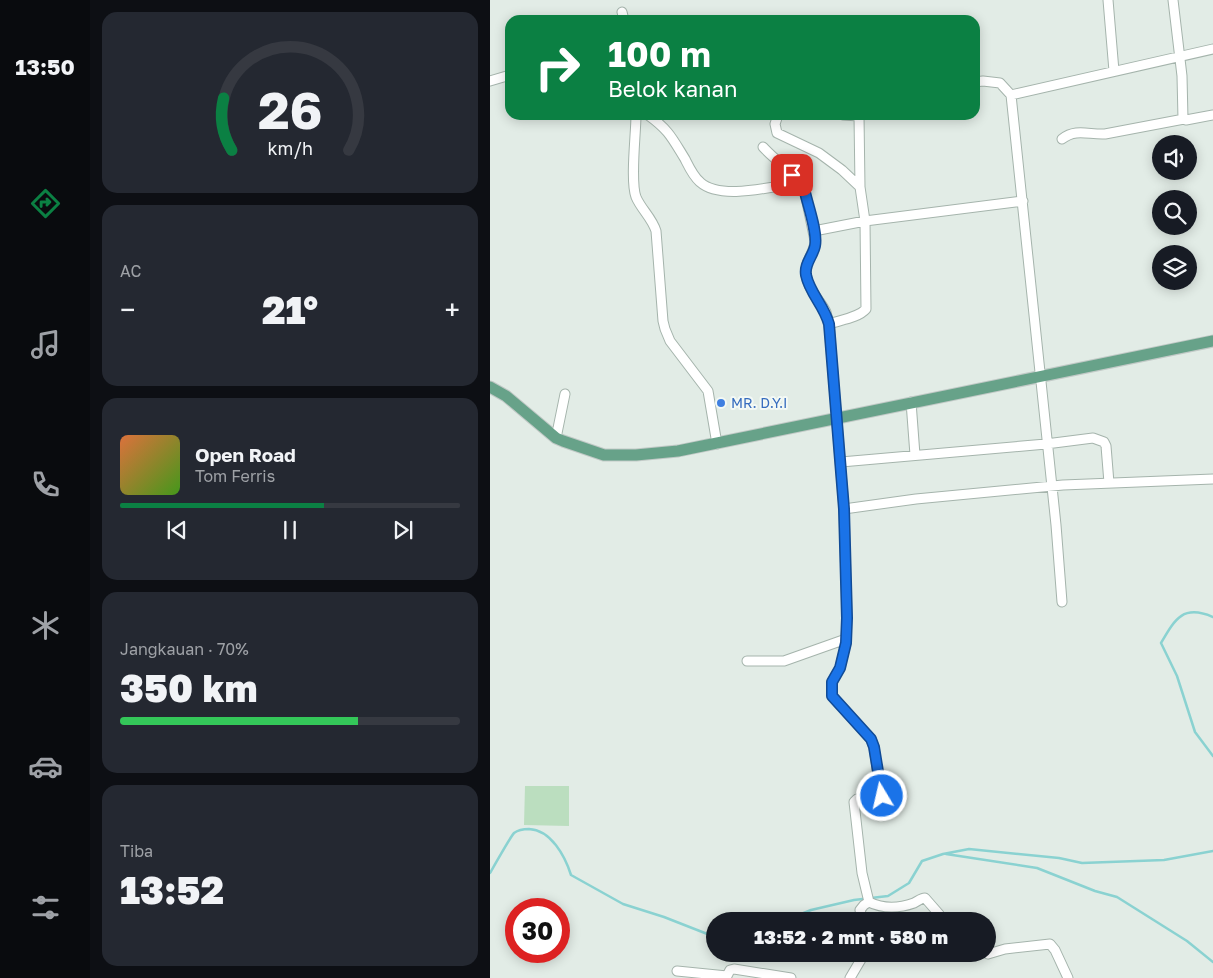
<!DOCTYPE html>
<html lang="id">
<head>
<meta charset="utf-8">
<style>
	:root { --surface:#171b24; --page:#242831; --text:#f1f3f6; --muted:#9ea1a6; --line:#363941; --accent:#0b8043 }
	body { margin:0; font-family:"Golos Text",sans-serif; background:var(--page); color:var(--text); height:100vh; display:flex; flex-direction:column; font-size:19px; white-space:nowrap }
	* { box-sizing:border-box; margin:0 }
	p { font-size:16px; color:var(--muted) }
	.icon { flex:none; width:28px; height:28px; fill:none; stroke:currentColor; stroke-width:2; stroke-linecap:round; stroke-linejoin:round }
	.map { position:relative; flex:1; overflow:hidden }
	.panel { display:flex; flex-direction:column; gap:12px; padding:12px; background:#0d0f14; width:400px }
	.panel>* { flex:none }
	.guide { position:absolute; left:15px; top:15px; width:475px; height:105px; border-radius:15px; box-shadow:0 2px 12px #0003; background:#0b8043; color:#fff; overflow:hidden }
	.tools { position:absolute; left:662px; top:135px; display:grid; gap:10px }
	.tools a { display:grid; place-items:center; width:45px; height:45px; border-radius:50%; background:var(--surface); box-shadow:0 2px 12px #0003; font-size:25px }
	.speed { position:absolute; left:15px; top:898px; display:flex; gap:10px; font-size:25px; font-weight:700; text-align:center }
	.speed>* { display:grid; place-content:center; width:65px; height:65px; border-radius:50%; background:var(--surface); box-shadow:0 2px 12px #0003; line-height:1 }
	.speed .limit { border:8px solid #d22; background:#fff; color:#111 }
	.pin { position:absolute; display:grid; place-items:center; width:42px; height:42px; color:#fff; margin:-21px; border-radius:10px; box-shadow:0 2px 8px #0006 }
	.me { position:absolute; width:55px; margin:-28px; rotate:351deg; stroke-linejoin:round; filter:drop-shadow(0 0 4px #0008) }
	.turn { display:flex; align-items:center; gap:18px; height:105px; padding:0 20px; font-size:22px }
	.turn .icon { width:65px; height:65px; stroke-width:2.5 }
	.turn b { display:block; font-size:35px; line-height:42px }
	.big { font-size:38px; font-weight:800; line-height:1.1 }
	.panel .tile { flex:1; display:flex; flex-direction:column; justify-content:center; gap:8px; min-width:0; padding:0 18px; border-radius:15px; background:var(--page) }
	.panel .dial { align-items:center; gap:0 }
	.dial svg { height:130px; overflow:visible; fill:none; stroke:var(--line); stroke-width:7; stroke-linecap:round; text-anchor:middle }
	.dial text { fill:var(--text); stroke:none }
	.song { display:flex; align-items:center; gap:15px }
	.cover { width:60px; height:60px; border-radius:8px; background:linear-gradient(135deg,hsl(20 70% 55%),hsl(100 70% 35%)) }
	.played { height:5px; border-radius:2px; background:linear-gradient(90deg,var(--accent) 60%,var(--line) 60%) }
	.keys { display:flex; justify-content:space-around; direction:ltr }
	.heat { display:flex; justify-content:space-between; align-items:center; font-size:28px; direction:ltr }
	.charge { height:8px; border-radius:4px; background:linear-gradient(90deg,#34c759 70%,var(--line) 0) }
	.trip { position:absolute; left:216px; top:912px; width:290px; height:50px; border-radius:25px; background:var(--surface); box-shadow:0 2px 12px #0003; font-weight:800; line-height:50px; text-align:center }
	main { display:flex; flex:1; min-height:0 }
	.tab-bar { display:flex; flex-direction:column; width:90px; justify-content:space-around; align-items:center; background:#090b0e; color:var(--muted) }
	.tab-bar .icon { width:35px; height:35px }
	.tab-bar .active { color:var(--accent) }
	.tab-bar b { font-size:22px; color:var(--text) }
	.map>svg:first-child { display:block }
	.green { fill:#bbdebf }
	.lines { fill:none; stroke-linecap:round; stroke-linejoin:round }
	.stream { stroke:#8ad2d1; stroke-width:2.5 }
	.minor-casing { stroke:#a5b4ac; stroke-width:11 }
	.major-casing { stroke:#c1c9c6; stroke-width:13 }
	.minor { stroke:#fff; stroke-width:9 }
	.major { stroke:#67a289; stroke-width:11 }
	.route-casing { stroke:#114b97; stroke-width:12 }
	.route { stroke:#1a73e8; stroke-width:9 }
	.shop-dot { fill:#3f7fe0; stroke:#f3f9f5; stroke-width:2 }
	.labels { text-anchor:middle; stroke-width:4; stroke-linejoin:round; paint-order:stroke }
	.shop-label { font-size:14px; fill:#366cbe; stroke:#f3f9f5; text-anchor:start }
</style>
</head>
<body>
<main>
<nav class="tab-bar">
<b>13:50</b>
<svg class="icon active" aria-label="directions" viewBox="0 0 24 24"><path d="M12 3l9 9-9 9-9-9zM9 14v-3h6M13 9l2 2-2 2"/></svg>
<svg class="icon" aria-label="music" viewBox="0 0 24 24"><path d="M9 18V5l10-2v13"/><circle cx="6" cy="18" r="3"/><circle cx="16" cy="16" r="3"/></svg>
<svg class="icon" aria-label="phone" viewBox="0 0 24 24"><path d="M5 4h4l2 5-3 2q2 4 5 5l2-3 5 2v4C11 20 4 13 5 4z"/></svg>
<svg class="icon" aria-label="climate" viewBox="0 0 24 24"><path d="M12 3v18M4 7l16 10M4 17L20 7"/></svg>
<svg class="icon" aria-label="car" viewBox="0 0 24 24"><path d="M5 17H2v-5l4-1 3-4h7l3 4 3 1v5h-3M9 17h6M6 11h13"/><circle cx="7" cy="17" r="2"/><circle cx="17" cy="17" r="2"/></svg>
<svg class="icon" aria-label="filters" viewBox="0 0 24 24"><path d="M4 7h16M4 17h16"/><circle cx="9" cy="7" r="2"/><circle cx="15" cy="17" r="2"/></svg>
</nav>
<section class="panel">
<div class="tile dial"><svg viewBox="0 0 100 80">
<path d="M14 69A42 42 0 1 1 86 69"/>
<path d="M14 69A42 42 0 0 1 9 37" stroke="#0b8043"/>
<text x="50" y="56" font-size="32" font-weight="700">26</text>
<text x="50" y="72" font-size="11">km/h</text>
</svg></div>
<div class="tile"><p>AC</p>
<div class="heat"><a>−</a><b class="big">21°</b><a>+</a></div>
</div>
<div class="tile">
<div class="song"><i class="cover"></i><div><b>Open Road</b><p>Tom Ferris</p></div></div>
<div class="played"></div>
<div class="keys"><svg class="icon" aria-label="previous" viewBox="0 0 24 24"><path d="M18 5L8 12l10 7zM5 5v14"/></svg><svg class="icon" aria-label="pause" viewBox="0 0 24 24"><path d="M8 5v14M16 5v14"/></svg><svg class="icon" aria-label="next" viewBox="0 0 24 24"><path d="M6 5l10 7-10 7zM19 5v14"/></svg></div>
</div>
<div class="tile"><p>Jangkauan · 70%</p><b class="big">350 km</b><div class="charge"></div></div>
<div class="tile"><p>Tiba</p><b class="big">13:52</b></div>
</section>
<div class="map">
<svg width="723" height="978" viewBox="0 0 723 978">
	<rect width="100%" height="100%" fill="#e2ece6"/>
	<path class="green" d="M 35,786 L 79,786 L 79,826 L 34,825 Z"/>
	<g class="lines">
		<path class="stream" d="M 723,617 C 693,604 685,619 671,643 L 687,676 L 705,732 L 723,756
			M 456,854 L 547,868 L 605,891 L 627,897 L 697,941 L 723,962
			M 0,873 C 4,866 21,836 24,833 C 28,830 34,829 39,829 C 61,830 75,856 81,875 L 133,904 L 174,917 L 225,937
			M 294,921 L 321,910 L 364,900 L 398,896 L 419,883 L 432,861 L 453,854 L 479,849 L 569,858 L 592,863 L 674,860 L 723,851"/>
		<g class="minor-casing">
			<path id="minor" d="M 618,0 L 624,71
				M 683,0 L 692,76 L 693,119 L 696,120 L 723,115
				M 132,12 L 134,20
				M 0,81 L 20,75
				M 485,82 L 493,81 L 510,83 L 521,95
				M 146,115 C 146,134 140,181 146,197 C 151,209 162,218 166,231 L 173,321 L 175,329 L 180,341 L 218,391 L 227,444
				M 158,115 C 179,130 182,138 195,159 C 199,167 203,176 210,182 C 231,201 283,186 308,183 L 314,188 L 325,241 C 325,251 316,260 316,270 C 315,288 330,299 336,312 C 337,316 338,320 339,324 L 354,509 L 357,618 L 356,643 L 350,668 L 342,682 L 342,696 L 381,739 L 384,747 L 391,796 L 367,799 L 364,802 L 372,873 L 379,902 C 393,909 410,908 424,903 C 428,901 431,898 435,898 L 449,914 L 453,921
				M 288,115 L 285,124 L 287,133 L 329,153 L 352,170 L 370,187 L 375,221 L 376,309 C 368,318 350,320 339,324
				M 353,115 L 369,116 L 373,115
				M 369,116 L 370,187
				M 572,139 C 586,128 599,135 615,134 L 694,119
				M 273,147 C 284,159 299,169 306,183
				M 324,231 L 375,221 L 533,201
				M 421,402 L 425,455
				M 66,438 L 75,394
				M 351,462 L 556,444 L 603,438 L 614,442 L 616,446 L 619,483
				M 354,509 L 426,499 L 573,485 L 723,479
				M 572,602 L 566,525 L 521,95 L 723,49
				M 257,661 L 294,661 L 356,639
				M 373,921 L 370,910 L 374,905 L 379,902
				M 498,954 L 515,949 L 560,944 L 565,950 L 578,978
				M 187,971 L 237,976
				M 236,978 L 240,970 L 244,969 L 301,978
				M 360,978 L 373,956"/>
		</g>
		<g class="major-casing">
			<path id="major" d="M 0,387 L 16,396 L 66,438 L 73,441 L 114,455 L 146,455 L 188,451 L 723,341"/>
		</g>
		<use href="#minor" class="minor"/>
		<use href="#major" class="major"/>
	</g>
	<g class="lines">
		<g class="route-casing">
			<path id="route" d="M 302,175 L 306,183 L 310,184 L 314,188 C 317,203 328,232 325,246 C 323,256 314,264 316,275 C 320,294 334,305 339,324 L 354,509 L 357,618 L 356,643 L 350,668 L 342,682 L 342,696 L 381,739 L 384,747 L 392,796"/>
		</g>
		<use href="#route" class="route"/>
	</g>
	<circle class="shop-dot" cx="231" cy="403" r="5"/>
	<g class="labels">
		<g class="shop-label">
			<text x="241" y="408">MR. D.Y.I</text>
		</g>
	</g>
</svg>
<div class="tools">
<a><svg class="icon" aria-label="sound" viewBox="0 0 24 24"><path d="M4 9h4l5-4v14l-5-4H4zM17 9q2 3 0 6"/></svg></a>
<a><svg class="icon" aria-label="search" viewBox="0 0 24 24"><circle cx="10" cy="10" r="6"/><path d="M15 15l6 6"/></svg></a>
<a><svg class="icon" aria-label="layers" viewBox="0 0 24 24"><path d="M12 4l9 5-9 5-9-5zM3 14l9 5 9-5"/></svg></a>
</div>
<div class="speed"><div class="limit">30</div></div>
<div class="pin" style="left:302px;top:175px;background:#d93025"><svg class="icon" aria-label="arrive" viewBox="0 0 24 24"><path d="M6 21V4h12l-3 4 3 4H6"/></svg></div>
<svg class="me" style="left:392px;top:796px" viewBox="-20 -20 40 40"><circle r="17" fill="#1a73e8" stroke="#fff" stroke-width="3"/><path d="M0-11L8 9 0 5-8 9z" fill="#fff"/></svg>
<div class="trip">13:52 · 2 mnt · 580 m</div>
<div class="guide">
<div class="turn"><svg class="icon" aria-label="right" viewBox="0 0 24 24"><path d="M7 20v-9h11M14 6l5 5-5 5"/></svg><div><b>100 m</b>Belok kanan</div></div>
</div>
</div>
</main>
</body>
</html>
